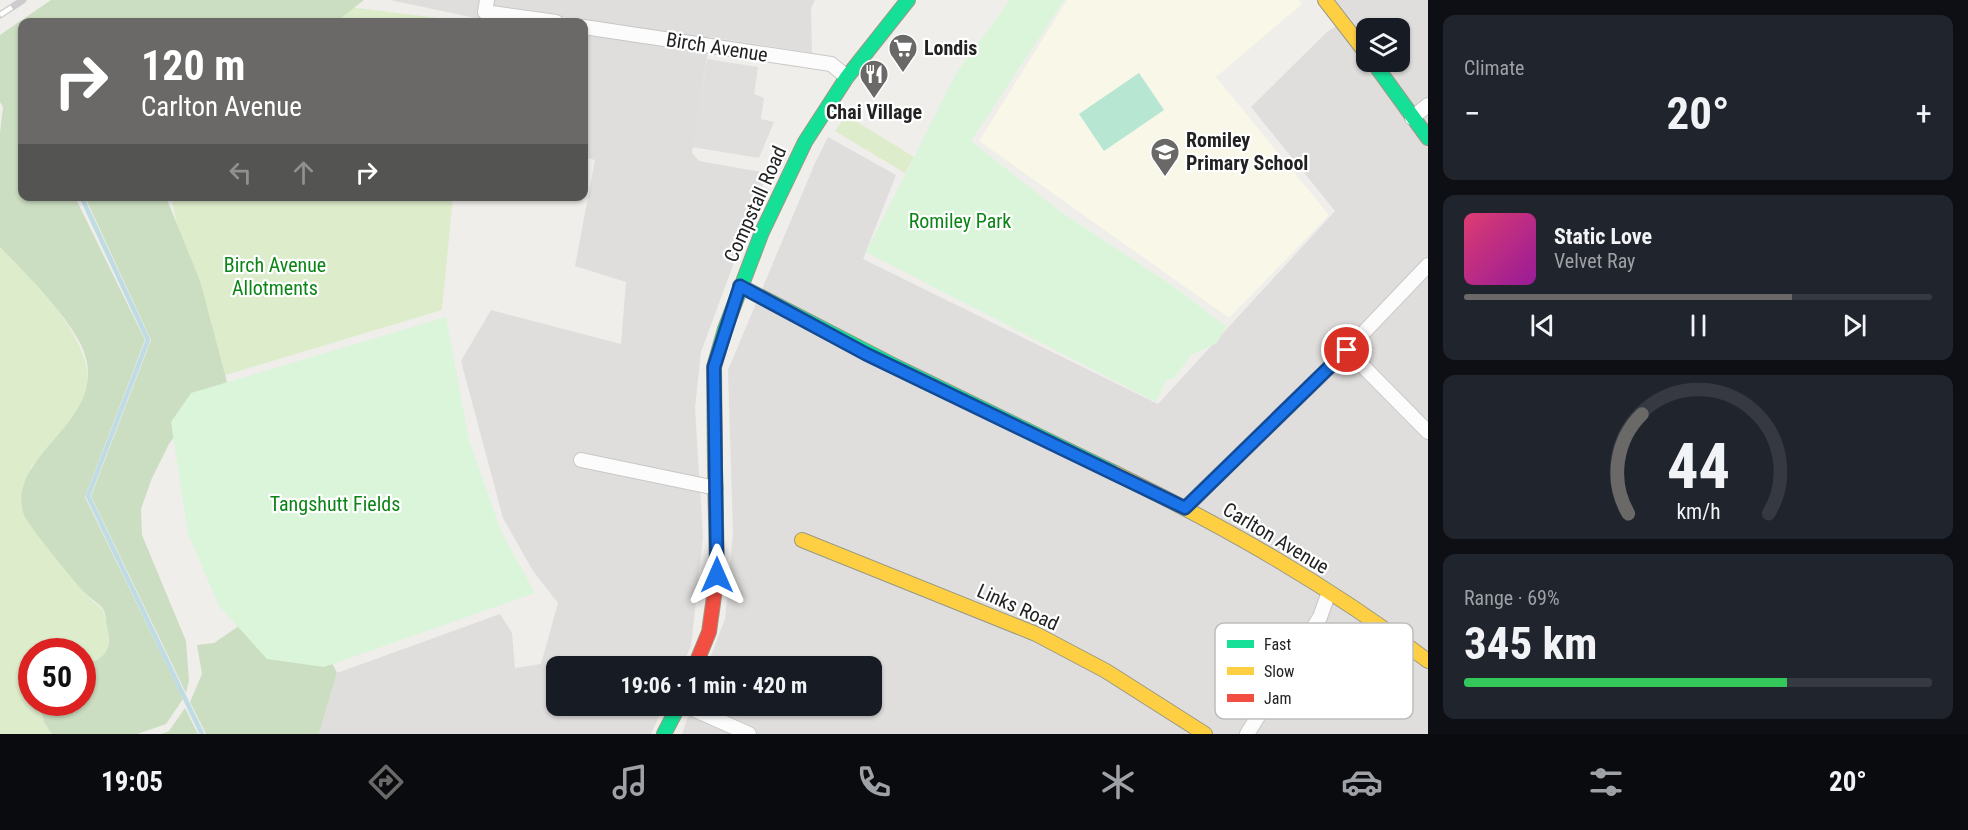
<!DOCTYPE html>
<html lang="en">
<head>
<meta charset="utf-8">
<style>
	:root { --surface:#171b24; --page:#20242c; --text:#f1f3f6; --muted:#9ea1a6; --line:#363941; --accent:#6a6968 }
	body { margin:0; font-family:"Roboto Condensed",sans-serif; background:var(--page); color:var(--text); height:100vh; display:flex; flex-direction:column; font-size:22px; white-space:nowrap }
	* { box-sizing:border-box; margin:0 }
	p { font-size:20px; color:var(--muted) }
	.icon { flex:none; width:33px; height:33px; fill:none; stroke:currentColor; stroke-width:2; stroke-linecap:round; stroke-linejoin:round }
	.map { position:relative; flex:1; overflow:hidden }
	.panel { display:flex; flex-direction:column; gap:15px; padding:15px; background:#0d0f14; width:540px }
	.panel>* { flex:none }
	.guide { position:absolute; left:18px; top:18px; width:570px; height:183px; border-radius:12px; box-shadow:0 2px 4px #0004; background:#6a6968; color:#fff; overflow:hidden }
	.buttons { position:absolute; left:1356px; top:18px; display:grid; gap:12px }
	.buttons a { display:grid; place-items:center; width:54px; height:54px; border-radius:12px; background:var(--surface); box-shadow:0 2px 4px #0004; font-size:30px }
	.speed { position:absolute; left:18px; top:638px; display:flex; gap:12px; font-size:30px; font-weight:700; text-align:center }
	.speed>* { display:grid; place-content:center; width:78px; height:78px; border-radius:50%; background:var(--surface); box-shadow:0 2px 4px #0004; line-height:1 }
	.speed .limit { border:9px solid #d22; background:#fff; color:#111 }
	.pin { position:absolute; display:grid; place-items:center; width:51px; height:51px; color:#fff; margin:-26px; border:3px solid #fff; border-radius:50%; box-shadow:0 2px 6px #0007 }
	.me { position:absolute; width:66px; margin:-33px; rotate:0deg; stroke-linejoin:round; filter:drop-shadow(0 0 4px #0008) }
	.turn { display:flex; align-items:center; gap:21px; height:126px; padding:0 24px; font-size:27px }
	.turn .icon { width:78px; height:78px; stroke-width:2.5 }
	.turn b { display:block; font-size:42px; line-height:51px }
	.lanes { display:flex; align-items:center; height:57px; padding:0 24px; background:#0003; justify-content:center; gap:30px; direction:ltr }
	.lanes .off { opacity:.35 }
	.big { font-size:45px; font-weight:700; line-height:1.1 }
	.panel .card { flex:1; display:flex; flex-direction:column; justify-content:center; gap:9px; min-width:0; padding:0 21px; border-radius:12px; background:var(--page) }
	.panel .dial { align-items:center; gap:0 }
	.dial svg { height:156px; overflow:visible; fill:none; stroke:var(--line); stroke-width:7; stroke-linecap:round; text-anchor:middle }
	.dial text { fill:var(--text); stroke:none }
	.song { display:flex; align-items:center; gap:18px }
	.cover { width:72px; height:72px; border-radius:9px; background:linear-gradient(135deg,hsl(340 70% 55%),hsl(300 70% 35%)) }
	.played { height:6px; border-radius:3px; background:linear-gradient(90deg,var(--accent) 70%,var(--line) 70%) }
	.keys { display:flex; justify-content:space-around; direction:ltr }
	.heat { display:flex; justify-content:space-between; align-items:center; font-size:33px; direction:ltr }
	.charge { height:9px; border-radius:4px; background:linear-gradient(90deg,#34c759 69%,var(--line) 0) }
	.trip { position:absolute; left:546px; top:656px; width:336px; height:60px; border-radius:12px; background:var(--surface); box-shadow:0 2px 4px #0004; font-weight:700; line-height:60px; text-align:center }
	.tabs { display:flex; height:96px; justify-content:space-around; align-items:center; background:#090b0e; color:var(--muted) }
	.tabs .icon { width:42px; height:42px }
	.tabs .selected { color:var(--accent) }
	.tabs b { font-size:27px; color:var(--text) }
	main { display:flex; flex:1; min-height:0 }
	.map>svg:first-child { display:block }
	.residential { fill:#dfdedc; fill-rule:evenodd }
	.education { fill:#f8f7e8 }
	.grass { fill:#ddeccb }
	.forest { fill:#cbdec1 }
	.park { fill:#daf5da }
	.pitch { fill:#b7e6d2 }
	.parking { fill:#e0dfde }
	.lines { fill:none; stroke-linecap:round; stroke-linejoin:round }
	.stream { stroke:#bfdbe3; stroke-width:4.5 }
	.street-casing { stroke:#c9c8c7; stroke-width:16 }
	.fast-casing { stroke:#999a82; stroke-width:16 }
	.slow-casing { stroke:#999a82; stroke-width:16 }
	.jam-casing { stroke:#999a82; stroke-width:16 }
	.street { stroke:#fdfcfc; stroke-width:14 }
	.fast { stroke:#16e098; stroke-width:14 }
	.slow { stroke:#ffcf43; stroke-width:14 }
	.jam { stroke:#f24e42; stroke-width:14 }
	.rail-casing { stroke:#ccc; stroke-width:7 }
	.rail { stroke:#fff; stroke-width:4.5; stroke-dasharray:14; stroke-linecap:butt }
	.route-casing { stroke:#114b97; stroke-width:15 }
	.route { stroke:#1a73e8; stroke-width:10 }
	.labels { text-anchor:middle; stroke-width:4.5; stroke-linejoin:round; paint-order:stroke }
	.street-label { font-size:20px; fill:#222; stroke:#fff }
	.poi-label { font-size:20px; font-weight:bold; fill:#222; stroke:#fff; text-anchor:start }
	.park-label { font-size:20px; fill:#0c8416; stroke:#fff }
	.key { fill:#fff; stroke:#bdbdbd; stroke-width:1.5 }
	.key-label { font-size:16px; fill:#222 }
</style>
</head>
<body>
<main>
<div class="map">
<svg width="1428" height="734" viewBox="0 0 1428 734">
	<rect width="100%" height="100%" fill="#f0eeeb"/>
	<path class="residential" d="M 390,0 L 815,0 L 811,8 L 812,53 L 710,37 L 692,153 L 699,161 L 767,173 L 701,352 L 695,408 L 703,537 L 691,646 L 682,666 L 556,666 L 556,705 L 664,705 L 651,734 L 319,734 L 337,673 L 500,614 L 512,633 L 515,668 L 541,664 L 558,603 L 533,571 L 503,518 L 461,361 L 491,310 L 621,344 L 626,282 L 575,266 L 595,160 L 584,157 L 584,22 L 475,22 L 475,18 Z
		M 1335,0 L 1428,0 L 1428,734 L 682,734 L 692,705 L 872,705 L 872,666 L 707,666 L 725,619 L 733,533 L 728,370 L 815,163 L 828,137 L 896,175 L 863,259 L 1158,404 L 1335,211 L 1251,107 L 1328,31 L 1348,20 ZM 1366,28 L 1400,28 L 1400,62 L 1366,62 Z"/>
	<path class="education" d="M 1067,0 L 1299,0 L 1302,4 L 1216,77 L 1329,215 L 1229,318 L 979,141 Z"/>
	<path class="grass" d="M 325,4 L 471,22 L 321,22 Z
		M 846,115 L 914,157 L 905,173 L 835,131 Z
		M 171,197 L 453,197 L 442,310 L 212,379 Z
		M 0,247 C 31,277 102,347 86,396 C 80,413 44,454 30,468 L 84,593 L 103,610 L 109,633 L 107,652 L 98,662 L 83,665 L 82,651 L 32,651 L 32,702 L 40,702 L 44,722 L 52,734 L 0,734 Z"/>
	<path class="forest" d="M 51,0 L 364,0 L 336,22 L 22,22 L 22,196 L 75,197 L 145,340 L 85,497 L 183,699 L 166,724 L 137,734 L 52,734 L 44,722 L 40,702 L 82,702 L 83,665 C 108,659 113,647 106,622 C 106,618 105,612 103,609 C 99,603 91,599 86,594 C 77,585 27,524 24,515 C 3,451 121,419 79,341 C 59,306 28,276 0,247 L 0,133 L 3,107 L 0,102 L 0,35 Z
		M 85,197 L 166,197 L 200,281 L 227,382 L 198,404 L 169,444 L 152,478 L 141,509 L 142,535 L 186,641 L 189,681 L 186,693 L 91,496 L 151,340 Z
		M 246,621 L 325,648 L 337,673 L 319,734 L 206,734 L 190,702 L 202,674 L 197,645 L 214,643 Z
		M 185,708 L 198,734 L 161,734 L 169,731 Z"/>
	<path class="park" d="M 1010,0 L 1064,0 L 971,141 L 1061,212 L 1173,286 L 1226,326 L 1217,343 L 1191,355 L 1174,378 L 1166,380 L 1156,402 L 866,252 L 957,72 Z
		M 446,317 L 469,440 L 501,531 L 535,593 L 324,667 L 267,659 L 219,606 L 188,534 L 171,422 L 191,393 Z"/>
	<path class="pitch" d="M 1139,73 L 1164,110 L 1104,151 L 1079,114 Z"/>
	<path class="parking" d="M 707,59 L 758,67 L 754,94 L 764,98 L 761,119 L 774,122 L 759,158 L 692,147 Z"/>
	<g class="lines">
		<path class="stream" d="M 81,196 L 148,340 L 88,496 L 202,734"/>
		<g class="street-casing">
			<path id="street" d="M 487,0 L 485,12 L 556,22
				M 584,27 L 831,64 L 847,77
				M 1412,118 L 1428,105
				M 1347,350 L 1428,432
				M 581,460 L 716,488
				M 1185,508 L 1347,350 L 1428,265
				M 684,705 L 749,734
				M 1247,734 L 1320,617 L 1329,592"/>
		</g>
		<g class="fast-casing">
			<path id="fast" d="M 1373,62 L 1428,138
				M 740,286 L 897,367 L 1115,473
				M 715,467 L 714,367 L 725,329 L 762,232 L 805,142 L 847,77 L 908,0
				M 664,734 L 679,705"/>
		</g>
		<g class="slow-casing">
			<path id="slow" d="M 1325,0 L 1366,53
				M 1115,473 C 1225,527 1330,586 1428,661
				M 802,540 L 1036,634 L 1106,671 L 1205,734"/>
		</g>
		<g class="jam-casing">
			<path id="jam" d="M 695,666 L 709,632 L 717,575 L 715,467"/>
		</g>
		<use href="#street" class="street"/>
		<use href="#fast" class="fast"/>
		<use href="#slow" class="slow"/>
		<use href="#jam" class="jam"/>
		<g class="rail-casing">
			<path id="rail" d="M 0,15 L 23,0"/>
		</g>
		<use href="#rail" class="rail"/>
	</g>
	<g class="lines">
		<g class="route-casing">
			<path id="route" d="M 717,575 L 714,367 L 740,286 L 866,354 L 1185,508 L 1347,350"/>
		</g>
		<use href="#route" class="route"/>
	</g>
	<defs>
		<g id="supermarket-pin" transform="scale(1.5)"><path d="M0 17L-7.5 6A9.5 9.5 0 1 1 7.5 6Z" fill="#6a6968" stroke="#fff"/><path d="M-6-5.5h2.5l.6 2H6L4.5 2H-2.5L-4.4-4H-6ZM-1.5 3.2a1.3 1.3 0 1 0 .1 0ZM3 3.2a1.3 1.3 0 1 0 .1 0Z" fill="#fff"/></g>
		<g id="restaurant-pin" transform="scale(1.5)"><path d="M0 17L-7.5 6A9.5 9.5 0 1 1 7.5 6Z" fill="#6a6968" stroke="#fff"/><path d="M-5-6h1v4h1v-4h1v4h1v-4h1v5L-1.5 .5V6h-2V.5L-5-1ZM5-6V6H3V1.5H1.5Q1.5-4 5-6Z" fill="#fff"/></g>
		<g id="school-pin" transform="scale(1.5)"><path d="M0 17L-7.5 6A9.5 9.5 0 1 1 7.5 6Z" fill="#6a6968" stroke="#fff"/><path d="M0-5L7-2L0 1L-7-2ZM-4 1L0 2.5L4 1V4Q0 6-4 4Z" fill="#fff"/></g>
	</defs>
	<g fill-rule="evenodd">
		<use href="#supermarket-pin" x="903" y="48"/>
		<use href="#restaurant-pin" x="874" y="74"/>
		<use href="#school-pin" x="1165" y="152"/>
	</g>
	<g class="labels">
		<g class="street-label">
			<text transform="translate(717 47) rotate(9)" y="7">Birch Avenue</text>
			<text transform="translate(755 204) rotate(-66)" y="7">Compstall Road</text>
			<text transform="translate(1276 538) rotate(31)" y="7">Carlton Avenue</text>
			<text transform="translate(1018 607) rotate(24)" y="7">Links Road</text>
		</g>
		<g class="poi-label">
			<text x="924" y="55">Londis</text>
			<text x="874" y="119" text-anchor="middle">Chai Village</text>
			<text x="1186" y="147">Romiley<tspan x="1186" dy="23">Primary School</tspan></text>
		</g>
		<g class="park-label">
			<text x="960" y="228">Romiley Park</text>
			<text x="275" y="272">Birch Avenue<tspan x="275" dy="23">Allotments</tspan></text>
			<text x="335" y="511">Tangshutt Fields</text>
		</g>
	</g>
	<rect x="1215" y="623" width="198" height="96" rx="9" class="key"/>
	<rect x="1227" y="640" width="27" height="8" fill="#16e098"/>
	<rect x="1227" y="667" width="27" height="8" fill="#ffcf43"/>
	<rect x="1227" y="694" width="27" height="8" fill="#f24e42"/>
	<g class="key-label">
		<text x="1264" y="650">Fast</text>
		<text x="1264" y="677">Slow</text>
		<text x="1264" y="704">Jam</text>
	</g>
</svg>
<div class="buttons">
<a><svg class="icon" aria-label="layers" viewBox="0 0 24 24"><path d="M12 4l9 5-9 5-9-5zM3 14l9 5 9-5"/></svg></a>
</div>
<div class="speed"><div class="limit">50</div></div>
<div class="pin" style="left:1347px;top:350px;background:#d93025"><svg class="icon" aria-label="arrive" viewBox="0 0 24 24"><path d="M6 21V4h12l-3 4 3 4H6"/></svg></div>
<svg class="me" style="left:717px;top:575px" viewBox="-20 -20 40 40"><path d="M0-17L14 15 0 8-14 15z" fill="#1a73e8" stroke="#fff" stroke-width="4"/></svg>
<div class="trip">19:06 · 1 min · 420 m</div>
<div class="guide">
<div class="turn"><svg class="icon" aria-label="right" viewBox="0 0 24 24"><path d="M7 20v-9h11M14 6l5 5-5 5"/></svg><div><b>120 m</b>Carlton Avenue</div></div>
<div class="lanes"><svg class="icon off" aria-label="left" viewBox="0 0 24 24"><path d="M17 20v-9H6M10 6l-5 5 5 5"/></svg><svg class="icon off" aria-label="ahead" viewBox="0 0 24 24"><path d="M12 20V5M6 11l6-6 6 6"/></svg><svg class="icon" aria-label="right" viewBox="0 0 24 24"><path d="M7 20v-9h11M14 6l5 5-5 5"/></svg></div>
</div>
</div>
<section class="panel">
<div class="card"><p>Climate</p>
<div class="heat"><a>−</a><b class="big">20°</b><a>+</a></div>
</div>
<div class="card">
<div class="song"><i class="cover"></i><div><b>Static Love</b><p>Velvet Ray</p></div></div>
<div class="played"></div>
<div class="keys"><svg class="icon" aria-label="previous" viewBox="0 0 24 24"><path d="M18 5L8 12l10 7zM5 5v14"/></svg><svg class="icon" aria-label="pause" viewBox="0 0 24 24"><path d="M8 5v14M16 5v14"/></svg><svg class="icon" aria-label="next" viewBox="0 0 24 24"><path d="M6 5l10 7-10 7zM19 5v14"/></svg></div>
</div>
<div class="card dial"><svg viewBox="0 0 100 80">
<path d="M14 69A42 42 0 1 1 86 69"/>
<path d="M14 69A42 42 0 0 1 21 18" stroke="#6a6968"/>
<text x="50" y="56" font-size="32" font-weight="700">44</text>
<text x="50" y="72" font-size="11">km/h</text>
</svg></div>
<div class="card"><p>Range · 69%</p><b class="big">345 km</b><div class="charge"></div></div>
</section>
</main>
<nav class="tabs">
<b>19:05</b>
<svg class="icon selected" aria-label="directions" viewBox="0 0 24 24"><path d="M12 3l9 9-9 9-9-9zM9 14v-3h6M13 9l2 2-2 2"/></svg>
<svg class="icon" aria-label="music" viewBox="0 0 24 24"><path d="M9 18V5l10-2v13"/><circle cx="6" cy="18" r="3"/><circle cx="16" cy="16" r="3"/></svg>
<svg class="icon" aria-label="phone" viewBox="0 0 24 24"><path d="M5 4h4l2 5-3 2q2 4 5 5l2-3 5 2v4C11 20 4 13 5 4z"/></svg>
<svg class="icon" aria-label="climate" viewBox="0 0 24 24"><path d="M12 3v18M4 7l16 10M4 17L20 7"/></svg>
<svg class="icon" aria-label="car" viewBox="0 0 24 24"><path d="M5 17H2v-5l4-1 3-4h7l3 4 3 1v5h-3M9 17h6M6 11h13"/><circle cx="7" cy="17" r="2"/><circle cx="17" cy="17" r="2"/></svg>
<svg class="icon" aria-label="filters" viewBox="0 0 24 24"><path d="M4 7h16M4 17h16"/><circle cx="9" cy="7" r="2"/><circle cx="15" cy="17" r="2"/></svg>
<b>20°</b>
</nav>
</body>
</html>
